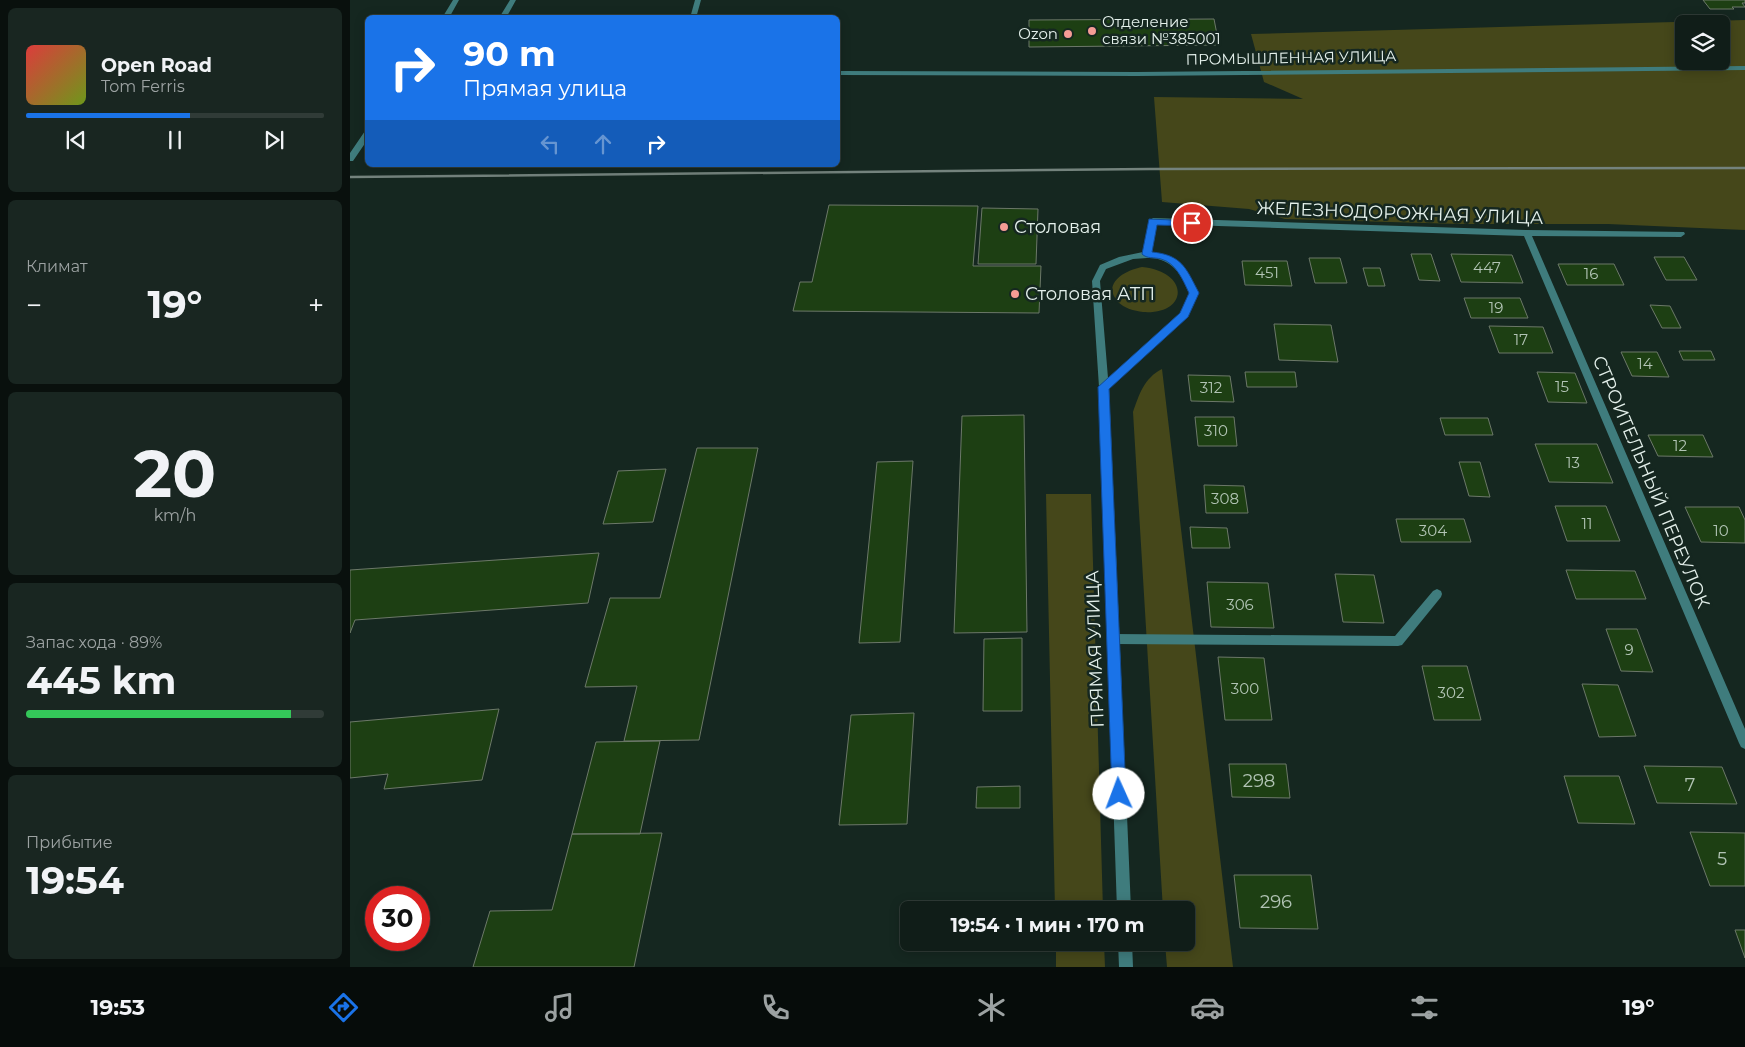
<!DOCTYPE html>
<html lang="ru">
<head>
<meta charset="utf-8">
<style>
	:root { --surface:#101d18; --page:#192621; --text:#f1f3f6; --muted:#9ca2a2; --line:#303b37; --accent:#1a73e8 }
	body { margin:0; font-family:Montserrat,sans-serif; background:var(--page); color:var(--text); height:100vh; display:flex; flex-direction:column; font-size:19px; white-space:nowrap }
	* { box-sizing:border-box; margin:0 }
	p { font-size:16px; color:var(--muted) }
	.icon { flex:none; width:28px; height:28px; fill:none; stroke:currentColor; stroke-width:2; stroke-linecap:round; stroke-linejoin:round }
	.map { position:relative; flex:1; overflow:hidden }
	.drawer { display:flex; flex-direction:column; gap:8px; padding:8px; background:#09100d; width:350px }
	.drawer>* { flex:none }
	.banner { position:absolute; left:15px; top:15px; width:475px; height:152px; border-radius:8px; box-shadow:0 2px 12px #0003,0 0 0 1px var(--line); background:#1a73e8; color:#fff; overflow:hidden }
	.buttons { position:absolute; left:1325px; top:15px; display:grid; gap:10px }
	.buttons a { display:grid; place-items:center; width:55px; height:55px; border-radius:8px; background:var(--surface); box-shadow:0 2px 12px #0003,0 0 0 1px var(--line); font-size:25px }
	.speed { position:absolute; left:15px; top:886px; display:flex; gap:10px; font-size:25px; font-weight:700; text-align:center }
	.speed>* { display:grid; place-content:center; width:65px; height:65px; border-radius:50%; background:var(--surface); box-shadow:0 2px 12px #0003,0 0 0 1px var(--line); line-height:1 }
	.speed .limit { border:8px solid #d22; background:#fff; color:#111 }
	.pin { position:absolute; display:grid; place-items:center; width:42px; height:42px; color:#fff; margin:-21px; border:2px solid #fff; border-radius:50%; box-shadow:0 1px 5px #0007 }
	.me { position:absolute; width:55px; margin:-28px; rotate:358deg; stroke-linejoin:round; filter:drop-shadow(0 0 4px #0008) }
	.turn { display:flex; align-items:center; gap:18px; height:105px; padding:0 15px; font-size:22px }
	.turn .icon { width:65px; height:65px; stroke-width:2.5 }
	.turn b { display:block; font-size:35px; line-height:42px }
	.lanes { display:flex; align-items:center; height:48px; padding:0 15px; background:#0003; justify-content:center; gap:25px; direction:ltr }
	.lanes .off { opacity:.35 }
	.big { font-size:38px; font-weight:700; line-height:1.1 }
	.drawer .widget { flex:1; display:flex; flex-direction:column; justify-content:center; gap:8px; min-width:0; padding:0 18px; border-radius:8px; background:var(--page) }
	.drawer .dial { align-items:center; gap:0 }
	.dial b { font-size:65px; line-height:1 }
	.song { display:flex; align-items:center; gap:15px }
	.cover { width:60px; height:60px; border-radius:8px; background:linear-gradient(135deg,hsl(0 70% 55%),hsl(80 70% 35%)) }
	.played { height:5px; border-radius:2px; background:linear-gradient(90deg,var(--accent) 55%,var(--line) 55%) }
	.keys { display:flex; justify-content:space-around; direction:ltr }
	.heat { display:flex; justify-content:space-between; align-items:center; font-size:28px; direction:ltr }
	.charge { height:8px; border-radius:4px; background:linear-gradient(90deg,#34c759 89%,var(--line) 0) }
	.trip { position:absolute; left:550px; top:901px; width:295px; height:50px; border-radius:8px; background:var(--surface); box-shadow:0 2px 12px #0003,0 0 0 1px var(--line); font-weight:700; line-height:50px; text-align:center }
	.tabs { display:flex; height:80px; justify-content:space-around; align-items:center; background:#060c0a; color:var(--muted) }
	.tabs .icon { width:35px; height:35px }
	.tabs .on { color:var(--accent) }
	.tabs b { font-size:22px; color:var(--text) }
	main { display:flex; flex:1; min-height:0 }
	.map>svg:first-child { display:block }
	.green { fill:#45471a; fill-rule:evenodd }
	.building { fill:#1d3f13; stroke:#6c7869 }
	.lines { fill:none; stroke-linecap:round; stroke-linejoin:round }
	.service { fill:#3f7c7d; fill-rule:evenodd }
	.minor { fill:#3f7c7d; fill-rule:evenodd }
	.tertiary { fill:#3f7c7d; fill-rule:evenodd }
	.rail { stroke:#74837d; stroke-width:2.5 }
	.route { fill:#1a73e8; stroke:#114b97 }
	.poi-dot { fill:#f59c95; stroke:#152720; stroke-width:2 }
	.labels { text-anchor:middle; stroke-width:5; stroke-linejoin:round; paint-order:stroke }
	.far-poi-label { font-size:15px; fill:#e4f0eb; stroke:#152720; text-anchor:start }
	.far-street-label { font-size:15px; fill:#e4f0eb; stroke:#152720 }
	.number-label { font-size:15px; fill:#b2c4b5 }
	.street-label { font-size:18px; fill:#e4f0eb; stroke:#152720 }
	.poi-label { font-size:18px; fill:#e4f0eb; stroke:#152720; text-anchor:start }
	.near-number-label { font-size:18px; fill:#b2c4b5 }
</style>
</head>
<body>
<main>
<section class="drawer">
<div class="widget">
<div class="song"><i class="cover"></i><div><b>Open Road</b><p>Tom Ferris</p></div></div>
<div class="played"></div>
<div class="keys"><svg class="icon" aria-label="previous" viewBox="0 0 24 24"><path d="M18 5L8 12l10 7zM5 5v14"/></svg><svg class="icon" aria-label="pause" viewBox="0 0 24 24"><path d="M8 5v14M16 5v14"/></svg><svg class="icon" aria-label="next" viewBox="0 0 24 24"><path d="M6 5l10 7-10 7zM19 5v14"/></svg></div>
</div>
<div class="widget"><p>Климат</p>
<div class="heat"><a>−</a><b class="big">19°</b><a>+</a></div>
</div>
<div class="widget dial"><b>20</b><p>km/h</p></div>
<div class="widget"><p>Запас хода · 89%</p><b class="big">445 km</b><div class="charge"></div></div>
<div class="widget"><p>Прибытие</p><b class="big">19:54</b></div>
</section>
<div class="map">
<svg width="1395" height="967" viewBox="0 0 1395 967">
	<rect width="100%" height="100%" fill="#152720"/>
	<path class="green" d="M 1395,20 L 1395,230 L 1258,224 L 1110,224 L 935,219 L 899,209 L 812,202 L 804,97 L 953,99 L 914,82 L 901,34 ZM 1334,24 L 1371,24 L 1371,61 L 1334,61 Z
		M 792,267 C 841,272 838,315 793,312 C 784,311 774,308 768,302 C 751,283 776,270 792,267 Z
		M 812,369 L 883,967 L 817,967 L 815,943 L 836,942 L 836,910 L 813,910 L 783,412 C 789,395 794,378 812,369 Z
		M 696,494 L 741,494 L 753,910 L 705,910 Z
		M 706,943 L 754,943 L 755,967 L 706,967 Z"/>
	<path class="building" d="M 1353,0 L 1395,0 L 1395,3 L 1392,3 L 1395,7 L 1382,7 L 1384,9 L 1360,9 Z
		M 864,19 L 869,45 L 679,47 L 679,20 Z
		M 479,205 L 628,206 L 623,266 L 691,266 L 689,313 L 443,311 L 450,282 L 462,282 Z
		M 632,208 L 688,209 L 686,264 L 628,264 Z
		M 1061,254 L 1081,254 L 1090,281 L 1069,280 Z
		M 1101,254 L 1162,255 L 1173,283 L 1111,282 Z
		M 1304,257 L 1334,257 L 1347,280 L 1316,280 Z
		M 959,258 L 990,258 L 997,283 L 965,283 Z
		M 892,261 L 937,261 L 942,286 L 895,285 Z
		M 1208,264 L 1264,264 L 1274,285 L 1217,285 Z
		M 1013,268 L 1030,268 L 1035,286 L 1018,286 Z
		M 1114,298 L 1170,298 L 1178,318 L 1121,318 Z
		M 1300,305 L 1320,306 L 1331,328 L 1312,328 Z
		M 924,324 L 981,325 L 988,362 L 929,360 Z
		M 1139,326 L 1193,327 L 1203,353 L 1149,353 Z
		M 1329,351 L 1361,351 L 1365,360 L 1333,360 Z
		M 1271,352 L 1307,352 L 1319,377 L 1282,376 Z
		M 895,372 L 945,372 L 947,387 L 897,387 Z
		M 1187,372 L 1225,373 L 1237,403 L 1198,402 Z
		M 838,375 L 880,376 L 884,402 L 841,401 Z
		M 674,415 L 677,632 L 604,633 L 612,416 Z
		M 845,417 L 884,417 L 887,446 L 848,446 Z
		M 1090,418 L 1138,418 L 1143,435 L 1095,435 Z
		M 1298,435 L 1353,435 L 1363,457 L 1308,456 Z
		M 1185,444 L 1247,444 L 1263,483 L 1199,482 Z
		M 347,448 L 408,448 L 349,740 L 274,741 L 287,686 L 235,687 L 260,598 L 310,598 Z
		M 563,461 L 550,642 L 509,643 L 527,462 Z
		M 1109,462 L 1130,462 L 1140,497 L 1119,496 Z
		M 316,469 L 303,522 L 253,524 L 268,471 Z
		M 854,485 L 894,486 L 898,513 L 856,513 Z
		M 1205,506 L 1256,506 L 1270,541 L 1217,541 Z
		M 1335,507 L 1389,507 L 1395,520 L 1395,543 L 1351,542 Z
		M 1046,519 L 1114,519 L 1121,542 L 1051,542 Z
		M 840,527 L 877,528 L 880,548 L 842,548 Z
		M 249,553 L 238,603 L 5,620 L 0,633 L 0,570 Z
		M 1216,570 L 1285,571 L 1296,599 L 1226,599 Z
		M 985,574 L 1024,575 L 1034,623 L 993,622 Z
		M 857,582 L 918,583 L 924,628 L 861,627 Z
		M 1256,629 L 1287,629 L 1303,672 L 1271,671 Z
		M 672,638 L 672,711 L 633,711 L 634,639 Z
		M 868,657 L 914,658 L 922,720 L 875,720 Z
		M 1072,666 L 1117,666 L 1131,720 L 1084,720 Z
		M 1232,684 L 1268,685 L 1286,736 L 1249,737 Z
		M 149,709 L 132,780 L 34,789 L 38,774 L 0,778 L 0,722 Z
		M 564,713 L 557,824 L 489,825 L 501,715 Z
		M 310,741 L 290,834 L 222,834 L 246,742 Z
		M 879,764 L 936,764 L 940,798 L 882,797 Z
		M 1294,766 L 1372,767 L 1387,804 L 1307,803 Z
		M 1214,776 L 1269,776 L 1285,824 L 1228,823 Z
		M 670,786 L 670,808 L 626,808 L 627,787 Z
		M 1340,832 L 1395,833 L 1395,886 L 1360,886 Z
		M 312,833 L 284,967 L 123,967 L 140,911 L 202,910 L 222,834 Z
		M 884,875 L 961,875 L 968,929 L 890,928 Z
		M 1385,930 L 1395,930 L 1395,958 Z"/>
	<g class="lines">
		<path class="service" d="M 345,0 L 351,0 L 346,18 L 340,18 Z
			M 1087,589 L 1091,591 L 1092,594 L 1091,597 L 1052,645 L 1048,646 L 763,644 L 759,643 L 757,639 L 759,635 L 763,634 L 1045,636 L 1083,591 Z"/>
		<path class="minor" d="M 160,0 L 166,0 L 156,18 L 149,18 Z
			M 1395,66 L 1395,70 L 786,76 L 488,75 L 488,71 L 786,72 Z
			M 803,218 L 1177,230 L 1334,232 L 1335,234 L 1331,237 L 1182,236 L 1395,729 L 1395,749 L 1391,747 L 1389,743 L 1174,236 L 807,224 L 802,252 C 830,256 837,270 848,293 L 837,317 L 759,388 L 781,910 L 767,910 L 749,387 L 742,281 L 750,265 L 769,257 L 793,252 L 799,221 ZM 797,258 C 821,257 831,274 840,293 L 830,313 L 758,378 L 750,281 L 756,269 L 783,259 Z
			M 768,942 L 782,942 L 783,967 L 769,967 Z"/>
		<path class="tertiary" d="M 103,0 L 109,0 L 99,18 L 92,18 Z
			M 15,131 L 18,131 L 18,139 L 3,161 L 0,161 L 0,153 Z"/>
		<path class="rail" d="M 0,177 L 800,169 L 1395,168"/>
	</g>
	<path class="route" d="M 799,219 L 845,221 L 845,225 L 842,226 L 807,225 L 802,252 C 832,255 836,268 849,293 L 838,317 L 759,389 L 776,794 L 774,799 L 769,801 L 764,799 L 762,794 L 748,387 L 830,313 L 839,293 C 833,280 826,263 811,259 C 804,257 797,259 792,254 Z"/>
	<g class="poi-dot">
		<circle cx="742" cy="31" r="5"/>
		<circle cx="718" cy="34" r="5"/>
		<circle cx="654" cy="227" r="5"/>
		<circle cx="665" cy="294" r="5"/>
	</g>
	<g class="labels">
		<g class="far-poi-label">
			<text x="752" y="27">Отделение<tspan x="752" dy="17">связи №385001</tspan></text>
			<text x="708" y="39" text-anchor="end">Ozon</text>
		</g>
		<g class="far-street-label">
			<text transform="translate(941 58) rotate(-1)" y="5">ПРОМЫШЛЕННАЯ УЛИЦА</text>
		</g>
		<g class="number-label">
			<text x="1137" y="273">447</text>
			<text x="917" y="278">451</text>
			<text x="1241" y="279">16</text>
			<text x="1146" y="313">19</text>
			<text x="1171" y="345">17</text>
			<text x="1295" y="369">14</text>
			<text x="1212" y="392">15</text>
			<text x="861" y="393">312</text>
			<text x="866" y="436">310</text>
			<text x="1330" y="451">12</text>
			<text x="1223" y="468">13</text>
			<text x="875" y="504">308</text>
			<text x="1237" y="529">11</text>
			<text x="1083" y="536">304</text>
			<text x="1371" y="536">10</text>
			<text x="890" y="610">306</text>
			<text x="1279" y="655">9</text>
			<text x="895" y="694">300</text>
			<text x="1101" y="698">302</text>
		</g>
		<g class="street-label">
			<text transform="translate(1050 213) rotate(2)" y="6">ЖЕЛЕЗНОДОРОЖНАЯ УЛИЦА</text>
			<text transform="translate(1301 482) rotate(67)" y="6">СТРОИТЕЛЬНЫЙ ПЕРЕУЛОК</text>
			<text transform="translate(745 649) rotate(-92)" y="6">ПРЯМАЯ УЛИЦА</text>
		</g>
		<g class="poi-label">
			<text x="664" y="233">Столовая</text>
			<text x="675" y="300">Столовая АТП</text>
		</g>
		<g class="near-number-label">
			<text x="909" y="787">298</text>
			<text x="1340" y="791">7</text>
			<text x="1372" y="865">5</text>
			<text x="926" y="908">296</text>
		</g>
	</g>
</svg>
<div class="buttons">
<a><svg class="icon" aria-label="layers" viewBox="0 0 24 24"><path d="M12 4l9 5-9 5-9-5zM3 14l9 5 9-5"/></svg></a>
</div>
<div class="speed"><div class="limit">30</div></div>
<div class="pin" style="left:842px;top:223px;background:#d93025"><svg class="icon" aria-label="arrive" viewBox="0 0 24 24"><path d="M6 21V4h12l-3 4 3 4H6"/></svg></div>
<svg class="me" style="left:769px;top:794px" viewBox="-20 -20 40 40"><circle r="19" fill="#fff"/><path d="M0-13L10 11 0 6-10 11z" fill="#1a73e8"/></svg>
<div class="trip">19:54 · 1 мин · 170 m</div>
<div class="banner">
<div class="turn"><svg class="icon" aria-label="right" viewBox="0 0 24 24"><path d="M7 20v-9h11M14 6l5 5-5 5"/></svg><div><b>90 m</b>Прямая улица</div></div>
<div class="lanes"><svg class="icon off" aria-label="left" viewBox="0 0 24 24"><path d="M17 20v-9H6M10 6l-5 5 5 5"/></svg><svg class="icon off" aria-label="ahead" viewBox="0 0 24 24"><path d="M12 20V5M6 11l6-6 6 6"/></svg><svg class="icon" aria-label="right" viewBox="0 0 24 24"><path d="M7 20v-9h11M14 6l5 5-5 5"/></svg></div>
</div>
</div>
</main>
<nav class="tabs">
<b>19:53</b>
<svg class="icon on" aria-label="directions" viewBox="0 0 24 24"><path d="M12 3l9 9-9 9-9-9zM9 14v-3h6M13 9l2 2-2 2"/></svg>
<svg class="icon" aria-label="music" viewBox="0 0 24 24"><path d="M9 18V5l10-2v13"/><circle cx="6" cy="18" r="3"/><circle cx="16" cy="16" r="3"/></svg>
<svg class="icon" aria-label="phone" viewBox="0 0 24 24"><path d="M5 4h4l2 5-3 2q2 4 5 5l2-3 5 2v4C11 20 4 13 5 4z"/></svg>
<svg class="icon" aria-label="climate" viewBox="0 0 24 24"><path d="M12 3v18M4 7l16 10M4 17L20 7"/></svg>
<svg class="icon" aria-label="car" viewBox="0 0 24 24"><path d="M5 17H2v-5l4-1 3-4h7l3 4 3 1v5h-3M9 17h6M6 11h13"/><circle cx="7" cy="17" r="2"/><circle cx="17" cy="17" r="2"/></svg>
<svg class="icon" aria-label="filters" viewBox="0 0 24 24"><path d="M4 7h16M4 17h16"/><circle cx="9" cy="7" r="2"/><circle cx="15" cy="17" r="2"/></svg>
<b>19°</b>
</nav>
</body>
</html>
